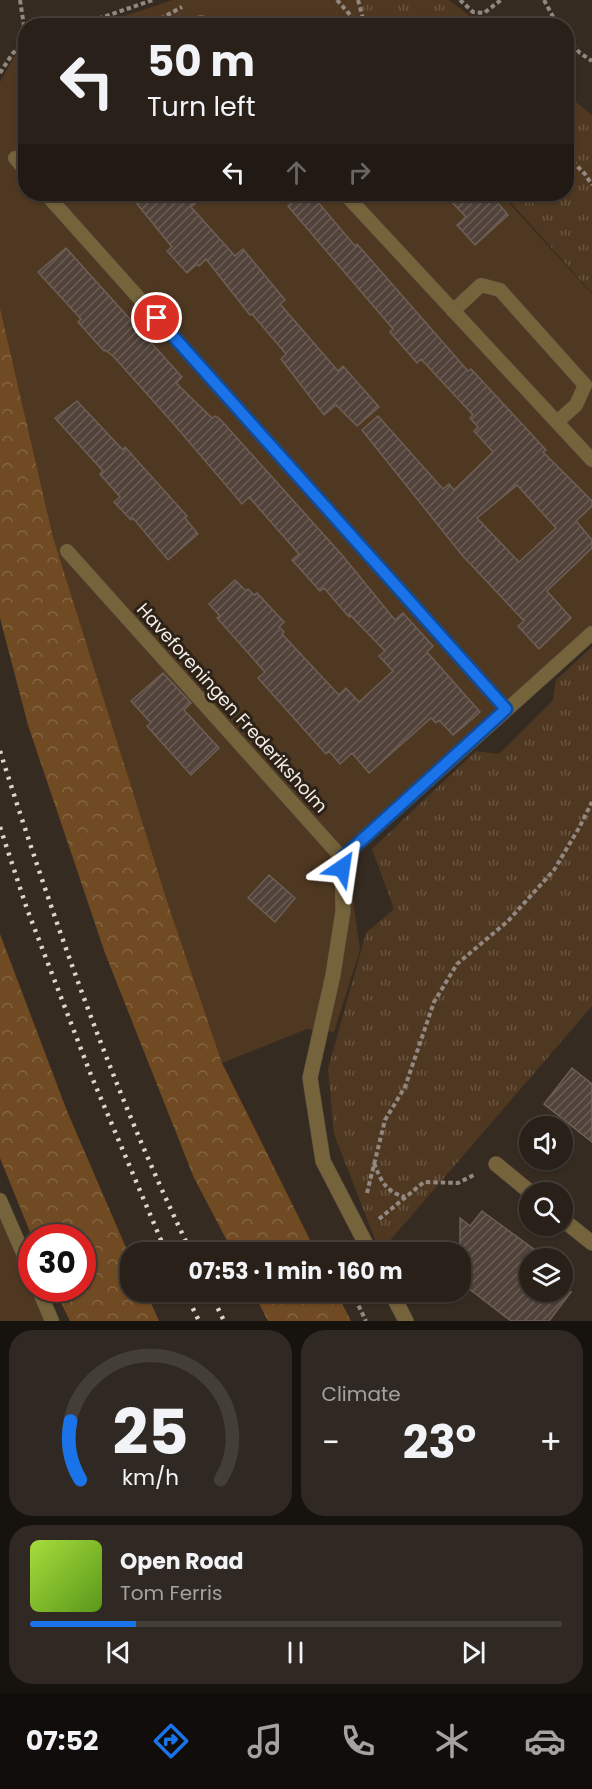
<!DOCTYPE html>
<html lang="en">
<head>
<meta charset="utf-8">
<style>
	:root { --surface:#282019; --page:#302822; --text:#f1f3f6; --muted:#a5a3a2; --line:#443e38; --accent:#1a73e8 }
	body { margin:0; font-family:Poppins,sans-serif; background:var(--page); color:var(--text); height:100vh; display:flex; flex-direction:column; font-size:22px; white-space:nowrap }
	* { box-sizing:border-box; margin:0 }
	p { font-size:20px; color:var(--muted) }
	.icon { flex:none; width:33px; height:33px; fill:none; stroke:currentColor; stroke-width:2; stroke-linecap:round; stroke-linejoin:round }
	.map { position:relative; height:1321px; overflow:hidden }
	.drawer { display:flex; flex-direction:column; gap:9px; padding:9px; background:#16120e; flex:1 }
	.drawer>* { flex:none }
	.banner { position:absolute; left:18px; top:18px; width:556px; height:183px; border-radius:24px; box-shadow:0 2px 4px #0004,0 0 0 2px var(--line); background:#282019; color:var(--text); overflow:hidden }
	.buttons { position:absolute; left:519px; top:1116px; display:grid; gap:12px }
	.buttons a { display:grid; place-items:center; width:54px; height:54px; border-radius:50%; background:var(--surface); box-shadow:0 2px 4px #0004,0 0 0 2px var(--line); font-size:30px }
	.speed { position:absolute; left:18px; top:1224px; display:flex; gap:12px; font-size:30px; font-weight:700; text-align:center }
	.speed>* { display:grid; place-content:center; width:78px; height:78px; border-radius:50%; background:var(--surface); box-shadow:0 2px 4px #0004,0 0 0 2px var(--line); line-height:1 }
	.speed .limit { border:9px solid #d22; background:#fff; color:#111 }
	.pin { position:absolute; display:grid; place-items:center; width:51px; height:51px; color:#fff; margin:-26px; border:3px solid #fff; border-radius:50%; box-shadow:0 2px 6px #0007 }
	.me { position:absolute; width:66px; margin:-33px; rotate:32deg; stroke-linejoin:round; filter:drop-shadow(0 0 4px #0008) }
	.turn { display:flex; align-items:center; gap:21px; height:126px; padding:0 30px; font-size:27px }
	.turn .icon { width:78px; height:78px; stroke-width:2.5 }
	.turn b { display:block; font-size:42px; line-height:51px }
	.lanes { display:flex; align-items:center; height:57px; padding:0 30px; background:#0003; justify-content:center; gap:30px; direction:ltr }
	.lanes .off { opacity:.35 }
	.big { font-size:45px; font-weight:700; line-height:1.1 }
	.drawer .card { flex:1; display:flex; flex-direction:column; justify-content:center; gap:9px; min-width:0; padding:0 21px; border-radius:24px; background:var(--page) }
	.drawer .dial { align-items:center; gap:0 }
	.dial svg { height:156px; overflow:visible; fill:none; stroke:var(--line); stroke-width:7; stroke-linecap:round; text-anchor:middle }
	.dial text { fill:var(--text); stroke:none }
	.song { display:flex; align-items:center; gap:18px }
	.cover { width:72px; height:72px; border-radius:9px; background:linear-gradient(135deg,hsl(80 70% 55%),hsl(90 70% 35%)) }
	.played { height:6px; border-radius:3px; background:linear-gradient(90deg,var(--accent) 20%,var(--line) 20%) }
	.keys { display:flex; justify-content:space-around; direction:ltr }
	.heat { display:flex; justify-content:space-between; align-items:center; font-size:33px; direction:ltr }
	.drawer .tiles { flex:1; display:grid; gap:9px; grid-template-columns:1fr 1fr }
	.card:last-child { grid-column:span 2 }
	.trip { position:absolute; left:120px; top:1242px; width:351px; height:60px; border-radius:24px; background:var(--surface); box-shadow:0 2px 4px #0004,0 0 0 2px var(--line); font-weight:700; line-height:60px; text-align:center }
	.menu { display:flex; height:96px; justify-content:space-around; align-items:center; background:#100d0a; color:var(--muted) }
	.menu .icon { width:42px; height:42px }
	.menu .selected { color:var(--accent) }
	.menu b { font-size:27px; color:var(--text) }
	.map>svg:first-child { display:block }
	.green { fill:#4f3821 }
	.forest { fill:url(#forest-crowns) }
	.park { fill:url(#park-tufts) }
	.building { fill:url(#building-hatch); stroke:#6e5f56; stroke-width:1.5; fill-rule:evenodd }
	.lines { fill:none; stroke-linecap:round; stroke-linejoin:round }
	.service-casing { stroke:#51463d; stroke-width:15 }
	.minor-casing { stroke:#51463d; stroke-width:16 }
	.path { stroke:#928880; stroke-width:4; stroke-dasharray:4.5 3; stroke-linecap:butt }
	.service { stroke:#74633b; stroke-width:14 }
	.minor { stroke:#74633b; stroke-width:15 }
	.rail { stroke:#dcd4cd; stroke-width:4.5; stroke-dasharray:3 6; stroke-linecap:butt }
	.route-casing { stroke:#114b97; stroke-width:15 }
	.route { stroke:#1a73e8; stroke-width:10 }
	.labels { text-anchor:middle; stroke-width:6; stroke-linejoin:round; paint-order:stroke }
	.street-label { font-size:18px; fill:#f4ede6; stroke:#2c2218 }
</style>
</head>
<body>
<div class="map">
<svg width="592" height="1321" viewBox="0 0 592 1321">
	<defs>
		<pattern id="forest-crowns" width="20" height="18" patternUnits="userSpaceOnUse" patternTransform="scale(1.5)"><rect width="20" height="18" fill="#704a22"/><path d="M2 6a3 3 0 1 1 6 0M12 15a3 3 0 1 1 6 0" fill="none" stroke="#856442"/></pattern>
		<pattern id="park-tufts" width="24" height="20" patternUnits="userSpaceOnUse" patternTransform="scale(1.5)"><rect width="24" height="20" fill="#4f3821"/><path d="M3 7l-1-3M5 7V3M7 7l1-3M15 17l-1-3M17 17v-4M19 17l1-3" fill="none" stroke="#695541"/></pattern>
		<pattern id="building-hatch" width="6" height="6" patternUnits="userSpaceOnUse" patternTransform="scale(1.5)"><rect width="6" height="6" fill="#51433a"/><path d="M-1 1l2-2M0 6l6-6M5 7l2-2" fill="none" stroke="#6b5e56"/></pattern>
	</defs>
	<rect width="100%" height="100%" fill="#362b21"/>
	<path class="green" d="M 173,0 L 330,0 L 352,25 L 95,26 Z
		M 25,49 L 26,194 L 501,194 L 592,294 L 592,636 L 506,709 L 348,864 L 360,950 L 334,1032 L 307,1029 L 222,1063 L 168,904 L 53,537 L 0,308 L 0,82 L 15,55 Z
		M 0,1199 L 31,1278 L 32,1288 L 49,1321 L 0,1321 Z"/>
	<path class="forest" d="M 0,308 L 53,537 L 168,904 L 222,1063 L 316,1252 L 233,1252 L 194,1178 L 105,953 L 28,725 L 0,618 Z
		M 0,934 L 67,1111 L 130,1257 L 130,1292 L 146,1292 L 159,1321 L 70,1321 L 54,1289 L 82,1288 L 82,1238 L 32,1237 L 0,1158 Z
		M 253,1292 L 336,1292 L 351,1321 L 268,1321 Z"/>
	<path class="park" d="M 330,0 L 449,0 L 481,25 L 353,25 Z
		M 567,95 L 592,115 L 592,293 L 503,194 L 567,194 Z
		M 592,647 L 592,1006 L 380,1252 L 334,1134 L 328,1069 L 366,933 L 394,909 L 372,849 L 476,751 L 499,754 L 553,700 L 556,680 Z"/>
	<path class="building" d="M 129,194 L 207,194 L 191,207 L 235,256 L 243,249 L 285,300 L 280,304 L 338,371 L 343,366 L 379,407 L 357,426 L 336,405 L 324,415 L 281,359 L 286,354 L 252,314 L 250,315 L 206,259 L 199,266 L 197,264 L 187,273 L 167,251 L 172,247 Z
		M 303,194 L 311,194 L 355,246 L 357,244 L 468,371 L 471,369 L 546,450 L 543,452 L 592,501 L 592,506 L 576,521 L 592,540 L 592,548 L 547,591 L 571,618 L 539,649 L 518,626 L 524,621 L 462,555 L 362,430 L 378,416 L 443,489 L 449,484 L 454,490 L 493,452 L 474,431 L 478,427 L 470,418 L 473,415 L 421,359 L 417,363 L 390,332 L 393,329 L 288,206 ZM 517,485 L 556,528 L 519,562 L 477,518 Z
		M 444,194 L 490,194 L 508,215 L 475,245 L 457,225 L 466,217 Z
		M 66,248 L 182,377 L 176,383 L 212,418 L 215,416 L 219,418 L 342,555 L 395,620 L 403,613 L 433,646 L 427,652 L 480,712 L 464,726 L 453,735 L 439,720 L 436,723 L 431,718 L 369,773 L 352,753 L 340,764 L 329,751 L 326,754 L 258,678 L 265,672 L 217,618 L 220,616 L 209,604 L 235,580 L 246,591 L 248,589 L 254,595 L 257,593 L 284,622 L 279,627 L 284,632 L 282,634 L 339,695 L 346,688 L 359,702 L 393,671 L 379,656 L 385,651 L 350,615 L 349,617 L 324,588 L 320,591 L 292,560 L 299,554 L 249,497 L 242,504 L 172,422 L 114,357 L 105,350 L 104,351 L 78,322 L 81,319 L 38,272 Z
		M 77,401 L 123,450 L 125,447 L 187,516 L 185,518 L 198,534 L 168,560 L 133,518 L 131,520 L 114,502 L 120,497 L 100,474 L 103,471 L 55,418 Z
		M 163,673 L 191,703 L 184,710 L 219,748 L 191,775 L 147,726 L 151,723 L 131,701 Z
		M 269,875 L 295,898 L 275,922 L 248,898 Z
		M 572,1068 L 592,1084 L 592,1142 L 544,1104 Z
		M 482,1211 L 535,1250 L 530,1258 L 530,1292 L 571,1292 L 549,1321 L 511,1321 L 460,1282 L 460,1218 L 470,1226 Z"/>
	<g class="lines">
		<g class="service-casing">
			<path id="service" d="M 201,22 L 203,26
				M 15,158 L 26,171
				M 46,194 L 506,709
				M 345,194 L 592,460
				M 453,311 L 481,285 L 500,290 L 585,385 L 576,405 L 557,422
				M 67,551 L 342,858 L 592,633
				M 0,1200 L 32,1274
				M 38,1288 L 52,1321"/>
		</g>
		<g class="minor-casing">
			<path id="minor" d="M 342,858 L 343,911 L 333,975 L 310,1078 L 323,1161 L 370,1252
				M 496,1164 L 530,1192
				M 562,1219 L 592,1243
				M 391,1292 L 406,1321"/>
		</g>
		<path class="path" d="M 20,0 L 26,39
			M 337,0 L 360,26
			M 358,0 L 365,26
			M 460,0 L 473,12 L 484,13 L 501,0
			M 544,0 L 558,26
			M 77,26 L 153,0
			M 147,26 L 182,7
			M 567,39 L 580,53 L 592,61
			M 0,73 L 13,53 L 26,43
			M 20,136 L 26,114
			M 567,156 L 585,174 L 592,185
			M 374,1163 C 381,1181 386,1192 405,1197
			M 367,1193 L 385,1120 L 405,1087 L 434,1002 L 457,964 L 508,921 L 554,870 L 579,828 L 592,802
			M 379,1219 L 424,1182 L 458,1183 L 476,1174
			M 352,1292 L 366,1321"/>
		<use href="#service" class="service"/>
		<use href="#minor" class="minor"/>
		<path class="rail" d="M 0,751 C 54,921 113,1091 191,1252
			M 0,827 L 27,909 L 91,1075 L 166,1252
			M 185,1292 L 199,1321
			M 210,1292 L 224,1321"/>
	</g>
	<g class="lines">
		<g class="route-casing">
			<path id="route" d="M 157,318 L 506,709 L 342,858 L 342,868"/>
		</g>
		<use href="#route" class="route"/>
	</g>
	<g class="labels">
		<g class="street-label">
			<text transform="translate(232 708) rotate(48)" y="6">Haveforeningen Frederiksholm</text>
		</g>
	</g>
</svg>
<div class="buttons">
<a><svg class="icon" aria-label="sound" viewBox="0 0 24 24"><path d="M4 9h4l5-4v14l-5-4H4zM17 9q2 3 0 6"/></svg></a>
<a><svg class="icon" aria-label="search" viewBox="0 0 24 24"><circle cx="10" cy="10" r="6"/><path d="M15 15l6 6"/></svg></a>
<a><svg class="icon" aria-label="layers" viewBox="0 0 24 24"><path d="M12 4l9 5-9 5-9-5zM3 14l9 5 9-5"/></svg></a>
</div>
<div class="speed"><div class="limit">30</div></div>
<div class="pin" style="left:157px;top:318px;background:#d93025"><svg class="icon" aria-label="arrive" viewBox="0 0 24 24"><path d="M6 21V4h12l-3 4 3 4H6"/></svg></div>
<svg class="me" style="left:342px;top:868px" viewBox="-20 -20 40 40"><path d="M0-17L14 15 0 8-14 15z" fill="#1a73e8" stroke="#fff" stroke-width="4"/></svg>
<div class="trip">07:53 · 1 min · 160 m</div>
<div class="banner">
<div class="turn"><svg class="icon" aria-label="left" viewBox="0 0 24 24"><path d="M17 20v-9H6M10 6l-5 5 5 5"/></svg><div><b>50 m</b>Turn left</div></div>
<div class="lanes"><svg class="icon" aria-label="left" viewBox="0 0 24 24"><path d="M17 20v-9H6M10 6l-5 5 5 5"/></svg><svg class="icon off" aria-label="ahead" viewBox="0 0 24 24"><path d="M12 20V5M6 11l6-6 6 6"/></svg><svg class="icon off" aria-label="right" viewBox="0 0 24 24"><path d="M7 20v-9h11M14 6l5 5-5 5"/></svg></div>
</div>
</div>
<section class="drawer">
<div class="tiles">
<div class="card dial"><svg viewBox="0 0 100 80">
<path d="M14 69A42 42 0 1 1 86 69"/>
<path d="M14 69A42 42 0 0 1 9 39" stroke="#1a73e8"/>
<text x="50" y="56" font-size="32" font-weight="700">25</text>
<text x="50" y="72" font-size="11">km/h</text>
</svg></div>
<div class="card"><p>Climate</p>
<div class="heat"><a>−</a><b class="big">23°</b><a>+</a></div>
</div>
<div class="card">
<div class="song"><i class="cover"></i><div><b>Open Road</b><p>Tom Ferris</p></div></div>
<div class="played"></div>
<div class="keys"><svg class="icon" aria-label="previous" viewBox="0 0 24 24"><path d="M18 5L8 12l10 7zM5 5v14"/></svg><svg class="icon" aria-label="pause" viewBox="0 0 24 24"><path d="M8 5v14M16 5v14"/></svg><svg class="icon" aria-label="next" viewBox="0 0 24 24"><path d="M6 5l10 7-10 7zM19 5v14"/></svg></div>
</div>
</div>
</section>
<nav class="menu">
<b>07:52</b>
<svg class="icon selected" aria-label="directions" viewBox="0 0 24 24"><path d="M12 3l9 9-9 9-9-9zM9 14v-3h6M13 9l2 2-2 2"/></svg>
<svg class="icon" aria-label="music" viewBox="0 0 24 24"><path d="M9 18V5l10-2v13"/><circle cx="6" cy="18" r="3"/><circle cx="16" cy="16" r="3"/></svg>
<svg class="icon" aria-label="phone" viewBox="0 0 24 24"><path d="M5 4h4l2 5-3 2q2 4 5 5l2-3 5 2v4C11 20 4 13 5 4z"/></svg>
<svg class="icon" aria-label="climate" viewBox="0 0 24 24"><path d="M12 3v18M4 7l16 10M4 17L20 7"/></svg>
<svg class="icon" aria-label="car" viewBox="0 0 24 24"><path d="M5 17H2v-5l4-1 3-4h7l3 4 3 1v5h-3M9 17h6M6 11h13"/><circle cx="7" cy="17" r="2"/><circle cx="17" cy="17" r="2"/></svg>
</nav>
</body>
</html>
